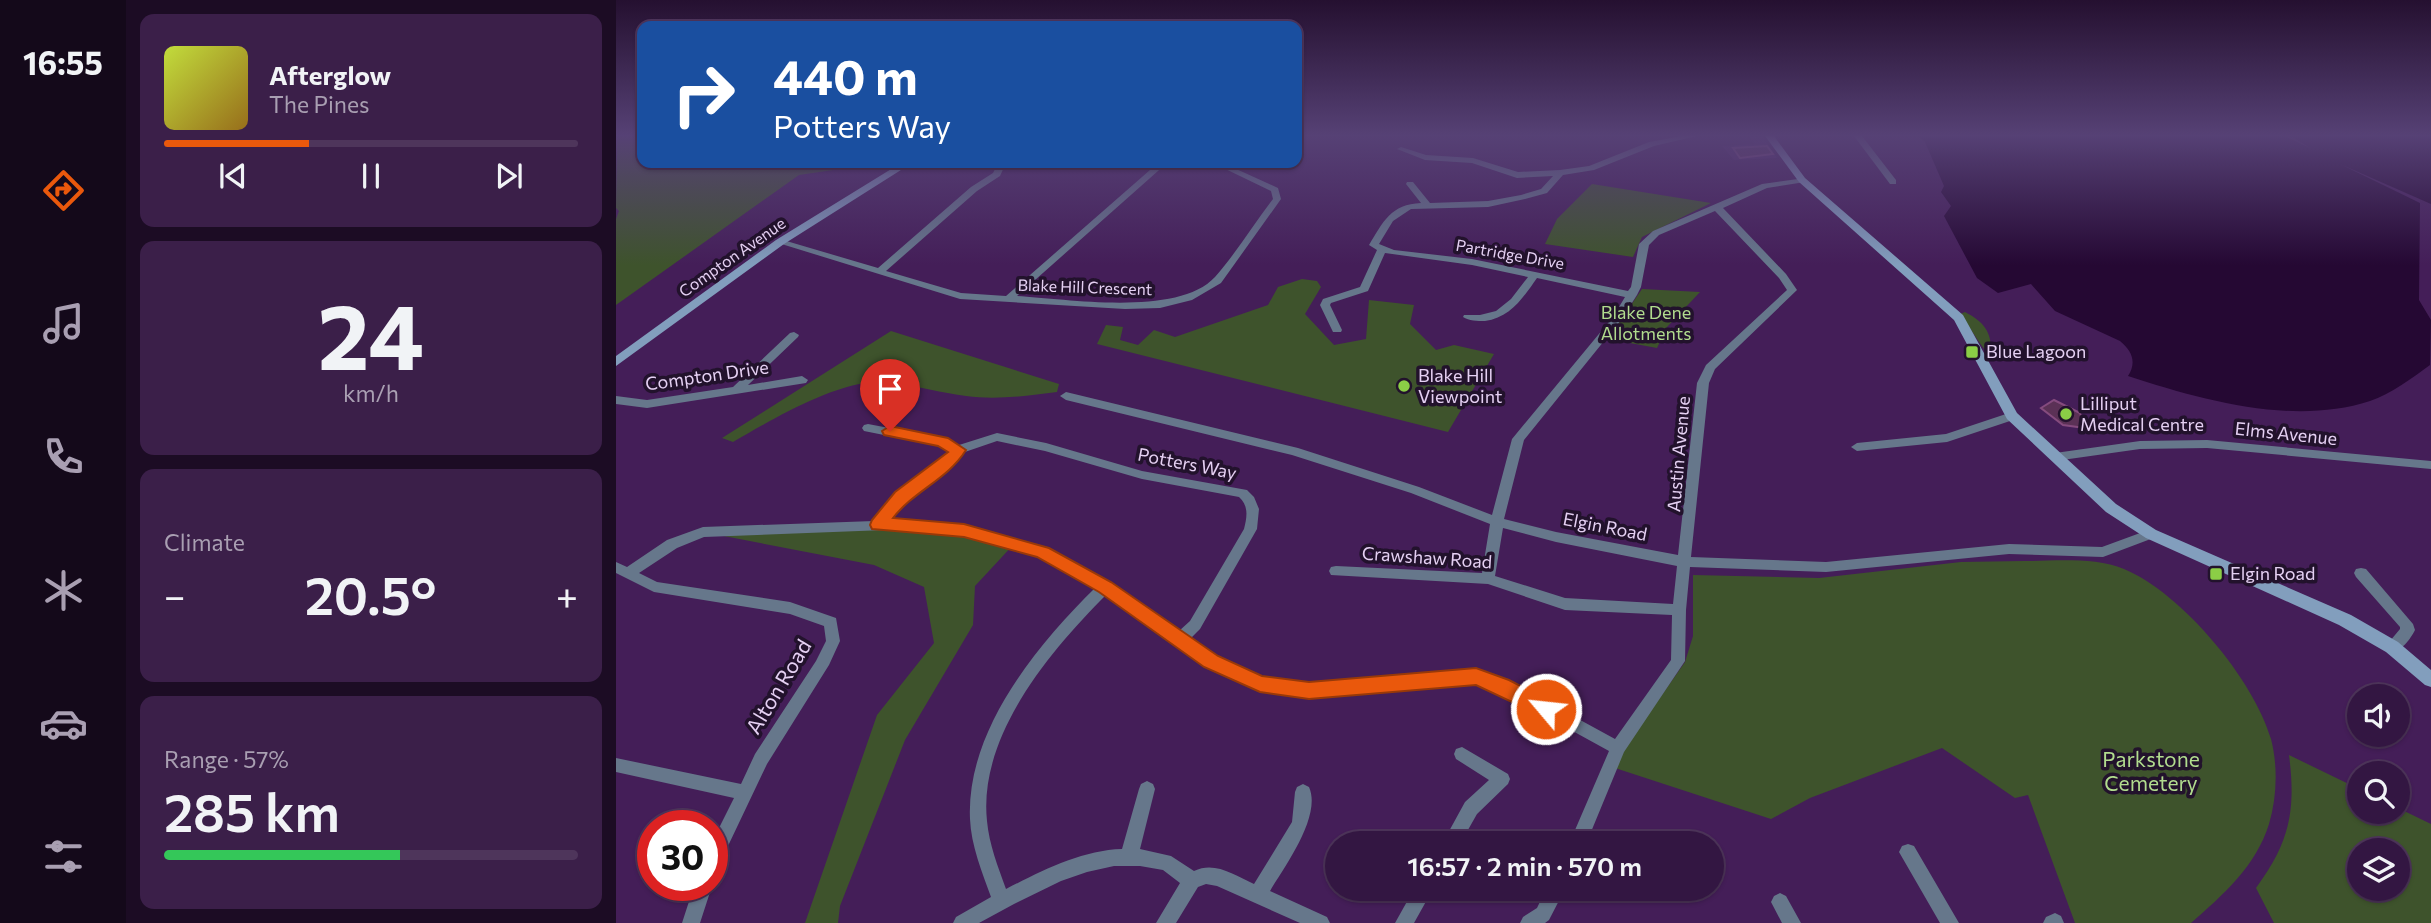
<!DOCTYPE html>
<html lang="en">
<head>
<meta charset="utf-8">
<style>
	:root { --surface:#331642; --page:#3b1f49; --text:#f1f3f6; --muted:#a99fb2; --line:#4e355b; --accent:#ea580c }
	body { margin:0; font-family:Commissioner,sans-serif; background:var(--page); color:var(--text); height:100vh; display:flex; flex-direction:column; font-size:26px; white-space:nowrap }
	* { box-sizing:border-box; margin:0 }
	p { font-size:23px; color:var(--muted) }
	.icon { flex:none; width:38px; height:38px; fill:none; stroke:currentColor; stroke-width:2; stroke-linecap:round; stroke-linejoin:round }
	.map { position:relative; flex:1; overflow:hidden }
	.details { display:flex; flex-direction:column; gap:14px; padding:14px; background:#1c0c24; width:490px }
	.details>* { flex:none }
	.hud { position:absolute; left:21px; top:21px; width:665px; height:147px; border-radius:14px; box-shadow:0 2px 5px #0004,0 0 0 2px var(--line); background:#1a4fa0; color:#fff; overflow:hidden }
	.fabs { position:absolute; left:1731px; top:684px; display:grid; gap:14px }
	.fabs a { display:grid; place-items:center; width:63px; height:63px; border-radius:50%; background:var(--surface); box-shadow:0 2px 5px #0004,0 0 0 2px var(--line); font-size:35px }
	.speed { position:absolute; left:21px; top:810px; display:flex; gap:14px; font-size:35px; font-weight:700; text-align:center }
	.speed>* { display:grid; place-content:center; width:91px; height:91px; border-radius:50%; background:var(--surface); box-shadow:0 2px 5px #0004,0 0 0 2px var(--line); line-height:1 }
	.speed .limit { border:10px solid #d22; background:#fff; color:#111 }
	.pin { position:absolute; display:grid; place-items:center; width:60px; height:60px; color:#fff; margin:-72px -30px; border-radius:50% 50% 50% 0; rotate:-45deg; box-shadow:0 0 7px #0007 }
	.pin .icon { rotate:45deg }
	.me { position:absolute; width:77px; margin:-38px; rotate:298deg; stroke-linejoin:round; filter:drop-shadow(0 0 5px #0008) }
	.turn { display:flex; align-items:center; gap:24px; height:147px; padding:0 21px; font-size:32px }
	.turn .icon { width:91px; height:91px; stroke-width:2.5 }
	.turn b { display:block; font-size:49px; line-height:60px }
	.big { font-size:52px; font-weight:600; line-height:1.1 }
	.details .widget { flex:1; display:flex; flex-direction:column; justify-content:center; gap:10px; min-width:0; padding:0 24px; border-radius:14px; background:var(--page) }
	.details .dial { align-items:center; gap:0 }
	.dial b { font-size:91px; line-height:1 }
	.song { display:flex; align-items:center; gap:21px }
	.cover { width:84px; height:84px; border-radius:10px; background:linear-gradient(135deg,hsl(70 70% 55%),hsl(40 70% 35%)) }
	.played { height:7px; border-radius:4px; background:linear-gradient(90deg,var(--accent) 35%,var(--line) 35%) }
	.keys { display:flex; justify-content:space-around; direction:ltr }
	.heat { display:flex; justify-content:space-between; align-items:center; font-size:38px; direction:ltr }
	.charge { height:10px; border-radius:5px; background:linear-gradient(90deg,#34c759 57%,var(--line) 0) }
	.trip { position:absolute; left:709px; top:831px; width:399px; height:70px; border-radius:35px; background:var(--surface); box-shadow:0 2px 5px #0004,0 0 0 2px var(--line); font-weight:600; line-height:70px; text-align:center }
	main { display:flex; flex:1; min-height:0 }
	.dock { display:flex; flex-direction:column; width:126px; justify-content:space-around; align-items:center; background:#14091a; color:var(--muted) }
	.dock .icon { width:49px; height:49px }
	.dock .current { color:var(--accent) }
	.dock b { font-size:32px; color:var(--text) }
	.map>svg:first-child { display:block }
	.built { fill:#502667 }
	.green { fill:#3e532c; fill-rule:evenodd }
	.water { fill:#250833 }
	.building { fill:#5b3156; stroke:#854b7e; stroke-width:2 }
	.lines { fill:none; stroke-linecap:round; stroke-linejoin:round }
	.street { fill:#66778b; fill-rule:evenodd }
	.secondary { fill:#829ebd; fill-rule:evenodd }
	.route { fill:#ea580c; stroke:#983908; stroke-width:2 }
	.poi-dot { fill:#8bce46; stroke:#22122c; stroke-width:2.5 }
	.labels { text-anchor:middle; stroke-width:7; stroke-linejoin:round; paint-order:stroke }
	.far-street-label { font-size:16px; fill:#e5d0f3; stroke:#22122c }
	.park-label { font-size:18px; fill:#b1dc8e; stroke:#22122c }
	.poi-label { font-size:18px; fill:#e5d0f3; stroke:#22122c; text-anchor:start }
	.street-label { font-size:18px; fill:#e5d0f3; stroke:#22122c }
	.near-street-label { font-size:21px; fill:#e5d0f3; stroke:#22122c }
	.near-park-label { font-size:21px; fill:#b1dc8e; stroke:#22122c }
</style>
</head>
<body>
<main>
<nav class="dock">
<b>16:55</b>
<svg class="icon current" aria-label="directions" viewBox="0 0 24 24"><path d="M12 3l9 9-9 9-9-9zM9 14v-3h6M13 9l2 2-2 2"/></svg>
<svg class="icon" aria-label="music" viewBox="0 0 24 24"><path d="M9 18V5l10-2v13"/><circle cx="6" cy="18" r="3"/><circle cx="16" cy="16" r="3"/></svg>
<svg class="icon" aria-label="phone" viewBox="0 0 24 24"><path d="M5 4h4l2 5-3 2q2 4 5 5l2-3 5 2v4C11 20 4 13 5 4z"/></svg>
<svg class="icon" aria-label="climate" viewBox="0 0 24 24"><path d="M12 3v18M4 7l16 10M4 17L20 7"/></svg>
<svg class="icon" aria-label="car" viewBox="0 0 24 24"><path d="M5 17H2v-5l4-1 3-4h7l3 4 3 1v5h-3M9 17h6M6 11h13"/><circle cx="7" cy="17" r="2"/><circle cx="17" cy="17" r="2"/></svg>
<svg class="icon" aria-label="filters" viewBox="0 0 24 24"><path d="M4 7h16M4 17h16"/><circle cx="9" cy="7" r="2"/><circle cx="15" cy="17" r="2"/></svg>
</nav>
<section class="details">
<div class="widget">
<div class="song"><i class="cover"></i><div><b>Afterglow</b><p>The Pines</p></div></div>
<div class="played"></div>
<div class="keys"><svg class="icon" aria-label="previous" viewBox="0 0 24 24"><path d="M18 5L8 12l10 7zM5 5v14"/></svg><svg class="icon" aria-label="pause" viewBox="0 0 24 24"><path d="M8 5v14M16 5v14"/></svg><svg class="icon" aria-label="next" viewBox="0 0 24 24"><path d="M6 5l10 7-10 7zM19 5v14"/></svg></div>
</div>
<div class="widget dial"><b>24</b><p>km/h</p></div>
<div class="widget"><p>Climate</p>
<div class="heat"><a>−</a><b class="big">20.5°</b><a>+</a></div>
</div>
<div class="widget"><p>Range · 57%</p><b class="big">285 km</b><div class="charge"></div></div>
</section>
<div class="map">
<svg width="1815" height="923" viewBox="0 0 1815 923">
	<rect width="100%" height="100%" fill="#441e58"/>
	<path class="built" d="M 1133,136 L 1146,136 L 1161,158 L 1118,160 L 1106,146 L 1138,144 Z"/>
	<path class="green" d="M 1,136 L 26,136 L 26,163 L 236,163 L 224,169 L 183,175 L 0,305 L 0,219 L 3,211 L 0,208 Z
		M 976,184 L 1095,203 L 1026,237 L 1017,257 L 929,244 L 941,219 Z
		M 686,279 L 701,281 L 705,287 L 689,314 L 718,345 L 750,339 L 753,300 L 798,305 L 794,324 L 820,350 L 838,345 L 878,354 L 832,432 L 481,344 L 490,325 L 507,327 L 504,340 L 522,345 L 538,330 L 559,337 L 652,305 L 662,287 Z
		M 1026,289 L 1084,292 L 1051,327 L 1041,348 L 992,339 Z
		M 1349,312 C 1370,323 1376,333 1375,356 C 1369,353 1352,324 1344,314 Z
		M 275,331 L 443,384 L 441,392 C 412,396 379,400 350,396 C 323,393 279,380 255,382 C 211,387 155,420 117,442 L 106,438 Z
		M 295,524 L 398,544 L 359,586 L 357,625 L 289,740 L 224,906 L 222,923 L 189,923 L 261,715 L 318,643 L 308,587 L 258,565 L 87,532 Z
		M 1407,561 C 1439,561 1479,557 1508,569 C 1566,593 1638,680 1655,739 C 1662,766 1661,797 1653,824 C 1640,866 1607,895 1575,923 L 1459,923 L 1412,795 L 1399,798 L 1326,748 L 1194,798 L 1155,819 L 999,768 L 1007,750 L 1069,662 L 1077,636 L 1077,575 L 1203,578 L 1345,562 Z
		M 1673,755 L 1743,789 L 1743,812 L 1782,812 L 1782,808 L 1815,824 L 1815,923 L 1658,923 L 1640,888 C 1674,842 1680,810 1673,755 ZM 1743,850 L 1782,850 L 1782,889 L 1743,889 Z"/>
	<path class="water" d="M 1303,136 L 1668,136 L 1694,148 L 1675,136 L 1815,136 L 1815,204 L 1724,164 L 1804,203 L 1803,300 L 1815,320 L 1814,365 C 1796,378 1775,394 1754,401 C 1677,426 1586,400 1512,376 C 1521,362 1516,351 1504,341 L 1439,311 L 1415,284 L 1382,293 L 1361,278 L 1328,216 L 1335,206 L 1325,192 L 1328,186 L 1309,142 Z"/>
	<path class="building" d="M 1151,146 L 1157,154 L 1124,158 L 1117,148 Z
		M 1438,400 L 1464,413 L 1469,428 L 1447,425 L 1425,408 Z"/>
	<g class="lines">
		<path class="street" d="M 1066,136 L 1081,136 L 1038,146 L 978,170 L 947,175 L 931,193 L 909,199 L 872,207 L 795,209 L 777,221 L 763,244 L 778,250 L 856,259 L 1012,291 L 1015,287 L 1023,244 L 1037,231 L 1146,184 L 1189,178 L 1189,182 L 1151,188 L 1107,208 L 1170,274 L 1181,290 L 1099,369 L 1093,383 L 1075,557 L 1210,562 L 1393,544 L 1486,547 L 1535,529 L 1540,531 L 1542,534 L 1540,537 L 1487,557 L 1393,554 L 1210,572 L 1074,567 L 1070,610 L 1069,661 L 1008,752 L 970,844 L 953,844 L 993,751 L 882,690 L 860,683 L 693,697 L 644,690 L 590,665 L 563,647 L 557,645 L 555,641 L 490,595 C 434,651 362,736 371,821 C 373,844 382,867 390,889 C 425,871 466,850 506,849 L 523,789 L 525,784 L 531,781 L 537,784 L 539,789 L 524,849 L 555,856 L 578,871 C 599,861 618,875 638,884 L 676,822 L 679,792 L 681,787 L 687,784 L 693,787 C 706,816 669,866 654,891 L 711,917 L 714,923 L 684,923 L 601,886 L 590,884 L 582,887 L 560,923 L 540,923 L 564,883 L 547,870 L 524,866 L 498,866 L 471,872 L 445,881 L 398,904 L 363,923 L 337,923 L 340,917 L 375,897 C 366,872 355,845 354,819 C 350,731 420,646 479,588 L 422,556 L 348,535 L 295,529 L 88,537 L 61,548 L 23,573 L 41,582 L 174,602 L 220,618 L 224,641 L 213,665 L 151,764 L 102,867 L 96,869 L 96,842 L 118,798 L 0,772 L 0,758 L 125,784 L 139,754 L 200,661 L 210,641 L 208,626 L 174,614 L 38,592 L 0,573 L 0,562 L 11,567 L 51,540 L 87,527 L 258,521 L 281,493 L 326,461 L 334,451 L 323,446 L 248,431 L 246,428 L 248,425 L 252,424 L 326,438 L 343,445 L 381,433 L 430,443 L 526,471 L 631,490 L 638,497 L 643,509 L 641,529 L 584,629 L 574,639 L 600,657 L 646,678 L 693,683 L 860,671 L 891,680 L 999,739 L 1055,660 L 1056,615 L 949,610 L 872,584 L 715,575 L 713,571 L 715,567 L 720,566 L 866,573 L 874,524 L 795,493 L 676,455 L 450,400 L 444,396 L 450,392 L 682,448 L 803,487 L 876,515 L 896,439 L 997,317 L 1009,297 L 921,278 C 907,298 894,318 869,321 C 861,321 853,321 847,317 L 848,315 L 864,315 L 880,311 L 895,299 L 912,277 L 856,265 L 769,253 L 752,291 L 715,303 L 714,305 L 726,330 L 725,332 L 717,332 L 704,305 L 707,299 L 744,287 L 761,250 L 753,245 C 767,222 775,204 805,203 L 790,184 L 791,182 L 797,182 L 814,203 L 872,201 L 905,195 L 925,189 L 937,176 L 901,178 L 856,163 L 809,160 L 781,149 L 785,147 L 810,155 L 857,158 L 902,172 L 944,170 L 973,166 L 1033,142 ZM 1099,211 L 1163,278 L 1171,290 L 1090,365 L 1081,383 L 1062,555 L 940,532 L 888,519 L 908,440 L 1005,320 L 1021,295 L 1025,287 L 1033,245 L 1043,235 ZM 381,441 L 429,451 L 526,479 L 623,497 C 633,506 631,517 628,529 L 574,621 L 563,631 L 494,583 L 431,548 L 348,525 L 295,519 L 273,520 L 289,499 L 334,467 L 346,453 ZM 887,528 L 940,542 L 1061,566 L 1057,604 L 949,598 L 879,576 Z
			M 1238,136 L 1246,136 L 1280,180 L 1280,184 L 1274,184 Z
			M 382,163 L 390,163 L 384,176 L 361,191 L 270,271 L 345,293 L 390,296 L 542,163 L 551,163 L 401,296 C 452,299 562,317 599,277 C 620,253 638,224 657,199 L 655,191 L 597,163 L 607,163 L 662,188 L 665,199 L 605,283 L 576,300 L 544,308 L 509,309 L 344,299 L 159,242 L 164,239 L 167,240 L 262,268 L 355,187 L 377,173 Z
			M 178,332 L 183,335 L 182,337 L 132,385 L 186,376 L 192,380 L 190,383 L 31,408 L 0,404 L 0,396 L 31,400 L 117,387 L 174,333 Z
			M 1396,412 L 1402,416 L 1400,419 L 1331,442 L 1241,451 L 1235,447 L 1241,443 L 1330,434 Z
			M 1591,440 L 1815,461 L 1815,469 L 1591,448 L 1524,449 L 1439,461 L 1433,457 L 1439,453 L 1524,441 Z
			M 1745,568 L 1750,569 L 1797,624 L 1799,630 C 1794,640 1783,655 1771,651 L 1769,647 L 1784,629 L 1784,627 L 1740,577 L 1738,573 L 1740,569 Z
			M 846,747 L 892,774 L 894,779 L 892,784 L 861,814 L 844,844 L 826,844 L 849,802 L 873,780 L 840,759 L 838,754 L 840,749 Z
			M 1292,844 L 1298,846 L 1343,923 L 1324,923 L 1283,852 L 1286,846 Z
			M 78,886 L 96,886 L 84,923 L 66,923 Z
			M 798,889 L 817,889 L 798,923 L 779,923 Z
			M 930,889 L 949,889 L 933,920 L 929,923 L 904,923 L 907,917 L 921,908 Z
			M 1164,893 L 1170,896 L 1185,923 L 1166,923 L 1155,902 L 1158,896 Z
			M 1439,913 L 1445,916 L 1448,923 L 1427,923 L 1430,917 Z"/>
		<path class="secondary" d="M 1149,136 L 1158,136 L 1189,178 L 1347,315 L 1401,413 L 1500,504 L 1540,530 L 1735,615 L 1782,642 L 1815,670 L 1815,687 L 1809,685 L 1770,652 L 1723,625 L 1530,538 L 1490,512 L 1391,419 L 1338,320 L 1183,182 Z
			M 285,163 L 296,163 L 168,244 L 0,366 L 0,356 L 160,240 Z"/>
	</g>
	<linearGradient id="sky" x2="0" y2="1"><stop stop-color="#251030"/><stop offset="0.51" stop-color="#564175"/><stop offset="1" stop-color="#564175" stop-opacity="0"/></linearGradient>
	<rect width="1815" height="265" fill="url(#sky)"/>
	<path class="route" d="M 274,426 L 332,438 L 350,450 C 332,479 298,491 277,518 L 348,524 L 433,548 L 495,582 L 602,656 L 646,676 L 693,682 L 860,668 L 893,680 L 937,703 L 940,709 L 937,715 L 930,718 L 860,685 L 693,699 L 644,692 L 588,667 L 483,592 L 421,557 L 348,537 L 256,529 L 254,525 L 256,520 L 279,492 L 332,452 L 322,446 L 268,435 L 266,431 Z"/>
	<g class="poi-dot">
		<rect x="1349" y="345" width="14" height="14" rx="3.5"/>
		<circle cx="788" cy="386" r="7"/>
		<circle cx="1450" cy="414" r="7"/>
		<rect x="1593" y="567" width="14" height="14" rx="3.5"/>
	</g>
	<g class="labels">
		<g class="far-street-label">
			<text transform="translate(894 254) rotate(10)" y="6">Partridge Drive</text>
			<text transform="translate(116 257) rotate(-35)" y="6">Compton Avenue</text>
			<text transform="translate(469 287) rotate(2)" y="6">Blake Hill Crescent</text>
		</g>
		<g class="park-label">
			<text x="1030" y="319">Blake Dene<tspan x="1030" dy="21">Allotments</tspan></text>
		</g>
		<g class="poi-label">
			<text x="1370" y="358">Blue Lagoon</text>
			<text x="802" y="382">Blake Hill<tspan x="802" dy="21">Viewpoint</tspan></text>
			<text x="1464" y="410">Lilliput<tspan x="1464" dy="21">Medical Centre</tspan></text>
			<text x="1614" y="580">Elgin Road</text>
		</g>
		<g class="street-label">
			<text transform="translate(91 376) rotate(-8)" y="6">Compton Drive</text>
			<text transform="translate(1670 434) rotate(6)" y="6">Elms Avenue</text>
			<text transform="translate(1063 454) rotate(-85)" y="6">Austin Avenue</text>
			<text transform="translate(571 464) rotate(11)" y="6">Potters Way</text>
			<text transform="translate(989 527) rotate(11)" y="6">Elgin Road</text>
			<text transform="translate(811 558) rotate(4)" y="6">Crawshaw Road</text>
		</g>
		<g class="near-street-label">
			<text transform="translate(163 687) rotate(-59)" y="7">Alton Road</text>
		</g>
		<g class="near-park-label">
			<text x="1535" y="767">Parkstone<tspan x="1535" dy="24">Cemetery</tspan></text>
		</g>
	</g>
</svg>
<div class="fabs">
<a><svg class="icon" aria-label="sound" viewBox="0 0 24 24"><path d="M4 9h4l5-4v14l-5-4H4zM17 9q2 3 0 6"/></svg></a>
<a><svg class="icon" aria-label="search" viewBox="0 0 24 24"><circle cx="10" cy="10" r="6"/><path d="M15 15l6 6"/></svg></a>
<a><svg class="icon" aria-label="layers" viewBox="0 0 24 24"><path d="M12 4l9 5-9 5-9-5zM3 14l9 5 9-5"/></svg></a>
</div>
<div class="speed"><div class="limit">30</div></div>
<div class="pin" style="left:274px;top:431px;background:#d93025"><svg class="icon" aria-label="arrive" viewBox="0 0 24 24"><path d="M6 21V4h12l-3 4 3 4H6"/></svg></div>
<svg class="me" style="left:930px;top:709px" viewBox="-20 -20 40 40"><circle r="17" fill="#ea580c" stroke="#fff" stroke-width="3"/><path d="M0-11L8 9 0 5-8 9z" fill="#fff"/></svg>
<div class="trip">16:57 · 2 min · 570 m</div>
<div class="hud">
<div class="turn"><svg class="icon" aria-label="right" viewBox="0 0 24 24"><path d="M7 20v-9h11M14 6l5 5-5 5"/></svg><div><b>440 m</b>Potters Way</div></div>
</div>
</div>
</main>
</body>
</html>
